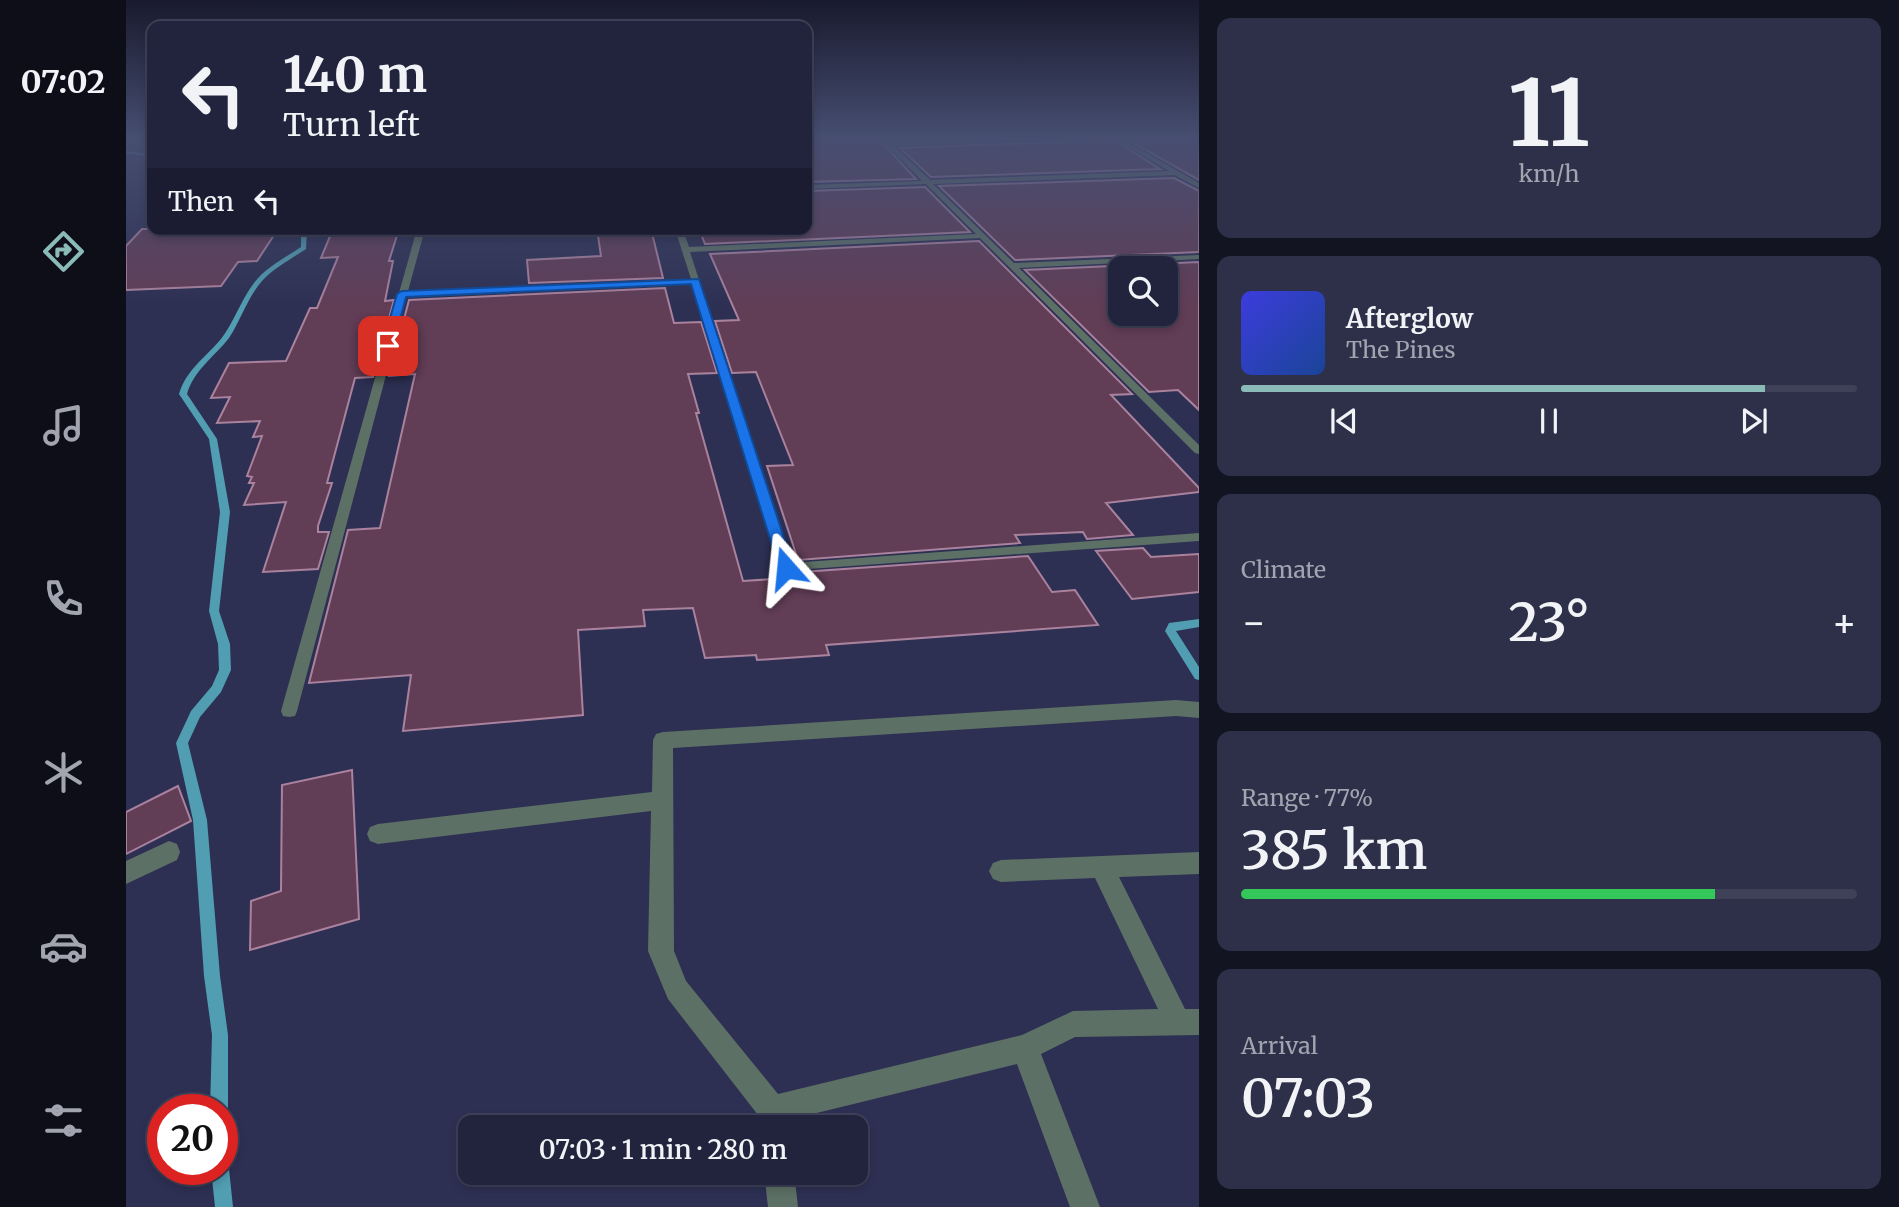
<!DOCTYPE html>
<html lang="en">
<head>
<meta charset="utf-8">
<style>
	:root { --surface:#22243e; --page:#2e3049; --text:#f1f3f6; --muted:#a2a4b0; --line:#3f4158; --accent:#8bbbb9 }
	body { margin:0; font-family:Merriweather,serif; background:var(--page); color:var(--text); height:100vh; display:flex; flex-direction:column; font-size:26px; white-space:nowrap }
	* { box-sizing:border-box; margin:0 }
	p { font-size:23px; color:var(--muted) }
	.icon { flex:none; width:38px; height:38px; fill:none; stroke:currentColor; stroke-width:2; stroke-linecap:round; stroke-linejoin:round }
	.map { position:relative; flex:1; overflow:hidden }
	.drawer { display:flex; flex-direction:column; gap:18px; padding:18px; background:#131422; width:700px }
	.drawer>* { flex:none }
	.banner { position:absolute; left:21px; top:21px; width:665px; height:214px; border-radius:14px; box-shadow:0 4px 10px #0003,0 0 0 2px var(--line); background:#22243e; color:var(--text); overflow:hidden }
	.controls { position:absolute; left:982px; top:256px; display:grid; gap:14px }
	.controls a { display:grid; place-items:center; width:70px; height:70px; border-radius:14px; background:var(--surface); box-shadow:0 4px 10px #0003,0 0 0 2px var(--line); font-size:35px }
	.speed { position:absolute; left:21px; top:1094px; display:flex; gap:14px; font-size:35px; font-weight:700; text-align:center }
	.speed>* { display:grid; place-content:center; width:91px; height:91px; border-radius:50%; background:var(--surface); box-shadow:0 4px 10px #0003,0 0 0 2px var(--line); line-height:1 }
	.speed .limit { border:10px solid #d22; background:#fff; color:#111 }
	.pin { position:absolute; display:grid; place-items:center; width:60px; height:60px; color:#fff; margin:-30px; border-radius:14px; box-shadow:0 4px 10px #0006 }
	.me { position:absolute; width:77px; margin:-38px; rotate:342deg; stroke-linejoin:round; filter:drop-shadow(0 0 5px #0008) }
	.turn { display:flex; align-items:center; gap:24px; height:147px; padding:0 21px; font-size:32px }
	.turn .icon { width:91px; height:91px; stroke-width:2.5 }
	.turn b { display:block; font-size:49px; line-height:60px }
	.then { display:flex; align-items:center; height:66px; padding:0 21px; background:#0003; gap:14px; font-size:26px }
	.big { font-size:52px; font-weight:600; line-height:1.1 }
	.drawer .card { flex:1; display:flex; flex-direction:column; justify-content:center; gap:10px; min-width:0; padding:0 24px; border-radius:14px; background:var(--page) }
	.drawer .dial { align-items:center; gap:0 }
	.dial b { font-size:91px; line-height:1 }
	.song { display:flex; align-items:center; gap:21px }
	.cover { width:84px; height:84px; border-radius:10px; background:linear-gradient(135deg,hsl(240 70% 55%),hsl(220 70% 35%)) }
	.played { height:7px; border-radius:4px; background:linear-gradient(90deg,var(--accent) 85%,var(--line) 85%) }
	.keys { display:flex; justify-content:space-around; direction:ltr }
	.heat { display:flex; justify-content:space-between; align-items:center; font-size:38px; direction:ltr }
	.charge { height:10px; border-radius:5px; background:linear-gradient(90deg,#34c759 77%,var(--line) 0) }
	.trip { position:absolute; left:332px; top:1115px; width:410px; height:70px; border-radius:14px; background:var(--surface); box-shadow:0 4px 10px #0003,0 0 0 2px var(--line); font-weight:600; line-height:70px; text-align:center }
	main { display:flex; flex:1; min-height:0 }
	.tabs { display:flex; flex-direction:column; width:126px; justify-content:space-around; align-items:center; background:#0e0e19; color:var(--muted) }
	.tabs .icon { width:49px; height:49px }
	.tabs .current { color:var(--accent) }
	.tabs b { font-size:32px; color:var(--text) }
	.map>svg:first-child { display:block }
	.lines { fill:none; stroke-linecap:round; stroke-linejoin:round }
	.stream { fill:#519db1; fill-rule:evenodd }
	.building { fill:#613d56; stroke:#aa829d; stroke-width:2; fill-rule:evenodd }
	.service { fill:#5d7065; fill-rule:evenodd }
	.minor { fill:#5d7065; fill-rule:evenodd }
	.route { fill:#1a73e8; stroke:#114b97; stroke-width:2 }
</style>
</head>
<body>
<main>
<nav class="tabs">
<b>07:02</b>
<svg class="icon current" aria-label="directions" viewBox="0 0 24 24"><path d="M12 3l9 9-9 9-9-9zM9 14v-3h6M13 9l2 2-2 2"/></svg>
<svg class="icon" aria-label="music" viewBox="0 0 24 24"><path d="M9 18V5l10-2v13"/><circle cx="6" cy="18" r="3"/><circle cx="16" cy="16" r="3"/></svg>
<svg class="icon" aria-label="phone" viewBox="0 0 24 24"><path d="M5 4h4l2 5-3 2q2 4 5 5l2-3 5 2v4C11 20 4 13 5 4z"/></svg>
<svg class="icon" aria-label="climate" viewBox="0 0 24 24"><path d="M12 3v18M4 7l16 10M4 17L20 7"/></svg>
<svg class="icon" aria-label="car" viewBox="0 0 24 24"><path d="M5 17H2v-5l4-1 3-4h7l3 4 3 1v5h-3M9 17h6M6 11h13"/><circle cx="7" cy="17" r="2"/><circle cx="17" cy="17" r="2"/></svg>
<svg class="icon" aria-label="filters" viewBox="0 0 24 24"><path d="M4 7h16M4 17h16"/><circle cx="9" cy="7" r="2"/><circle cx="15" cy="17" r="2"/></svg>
</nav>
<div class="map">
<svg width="1073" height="1207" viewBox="0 0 1073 1207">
	<rect width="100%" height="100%" fill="#2d3053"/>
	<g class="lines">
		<path class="stream" d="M 0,151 L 26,155 L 26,157 L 0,153 Z
			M 175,229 L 181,229 L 180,249 C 165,259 148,268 136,281 C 121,298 115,320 103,338 C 88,357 68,370 61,394 L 91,439 L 104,512 L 93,611 L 104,644 L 105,670 L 95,692 L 74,717 L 62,743 L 81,820 L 94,976 L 102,1035 L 102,1110 L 99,1116 L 96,1117 L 96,1110 L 84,1110 L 86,1035 L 78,976 L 67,820 L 50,743 L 65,711 L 86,686 L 93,670 L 92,644 L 83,611 L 94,512 L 83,439 L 53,394 C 60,370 80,357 95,339 C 108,322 115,300 128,283 C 140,267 159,258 175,247 Z
			M 1073,619 L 1073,627 L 1050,631 L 1073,667 L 1073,680 L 1069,679 L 1039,631 L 1043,623 Z
			M 96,1161 L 100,1163 L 103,1169 L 107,1207 L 89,1207 L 85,1169 L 96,1169 Z"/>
	</g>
	<path class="building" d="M 681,138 L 752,138 L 790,179 L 681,182 Z
		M 964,138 L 985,138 L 1034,169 L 805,177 L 774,148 L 962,141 Z
		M 999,138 L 1073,138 L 1073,180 Z
		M 1048,178 L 1073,191 L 1073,252 L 889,260 L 813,186 Z
		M 799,187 L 844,232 L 579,244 L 573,229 L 681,229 L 681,191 Z
		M 16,229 L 152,229 L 131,261 L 112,262 L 95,286 L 0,290 L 0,246 Z
		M 207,229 L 273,229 L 263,261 L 267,261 L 259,301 L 268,300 L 247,377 L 229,378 L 201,483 L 206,483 L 192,526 L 192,532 L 203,532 L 192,569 L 137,572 L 160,502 L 118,505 L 128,483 L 123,483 L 126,477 L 121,476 L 136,436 L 127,437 L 134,421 L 91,423 L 104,397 L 85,398 L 103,363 L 160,361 L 184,308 L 191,308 L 212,257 L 195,258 Z
		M 471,229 L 525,229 L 537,278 L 403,283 L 401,260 L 475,256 Z
		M 853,241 L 1006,394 L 985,395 L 1073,488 L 1073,492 L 980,503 L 1007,535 L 961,539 L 957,532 L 889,535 L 894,543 L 672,560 L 641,466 L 667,465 L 630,372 L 606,373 L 589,321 L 613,320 L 584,254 Z
		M 1073,262 L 1073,410 L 1052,390 L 1023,392 L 899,270 ZM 994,268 L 1040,268 L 1040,313 L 994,313 Z
		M 539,288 L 548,323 L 575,322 L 591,373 L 562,374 L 573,413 L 570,413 L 617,581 L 678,577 L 676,572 L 902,556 L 926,592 L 949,590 L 972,625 L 700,645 L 703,655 L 631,660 L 630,655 L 579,658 L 567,608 L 517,610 L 519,626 L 452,630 L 457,715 L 277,731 L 285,675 L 183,683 L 222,530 L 254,528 L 289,374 L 263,376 L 283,300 Z
		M 1017,548 L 1025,557 L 1073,554 L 1073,592 L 1006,599 L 970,551 Z
		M 226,770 L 233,919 L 124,950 L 125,901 L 155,891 L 156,785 Z
		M 52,786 L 65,821 L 0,854 L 0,812 Z"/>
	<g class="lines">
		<path class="service" d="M 754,138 L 760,138 L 765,142 L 962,138 L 768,146 L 804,180 L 1043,171 L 987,138 L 994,138 L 1073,183 L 1073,188 L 1049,175 L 807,184 L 888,263 L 1073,255 L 1073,259 L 893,268 L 1073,445 L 1073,454 L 1069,453 L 854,238 L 564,252 L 665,563 L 1073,533 L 1073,541 L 655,571 L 566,284 L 281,296 L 171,711 L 169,716 L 163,717 L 157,716 L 155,711 L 291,229 L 299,229 L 282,291 L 565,279 L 549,229 L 557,229 L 563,247 L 850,234 L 800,184 L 681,189 L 681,185 L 796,181 Z"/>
		<path class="minor" d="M 2,138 L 10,138 L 0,146 L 0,140 Z
			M 1050,700 L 1073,702 L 1073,718 L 1050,716 L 547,748 L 548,951 L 560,981 L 652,1094 L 896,1035 L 947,1011 L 1032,1009 L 969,878 L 875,882 L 867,879 L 863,871 L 867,863 L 875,860 L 1073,852 L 1073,874 L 993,877 L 1059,1009 L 1073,1009 L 1073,1035 L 949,1037 L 915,1054 L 974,1207 L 944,1207 L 891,1064 L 662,1120 L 662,1127 L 634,1127 L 632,1115 L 542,999 L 522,951 L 525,811 L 252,844 L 244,841 L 241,834 L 244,827 L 252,824 L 526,792 L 527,740 L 530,734 L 537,732 Z
			M 43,841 L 51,844 L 54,852 L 51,860 L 0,884 L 0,861 Z
			M 638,1172 L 668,1172 L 672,1207 L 642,1207 Z"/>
	</g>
	<linearGradient id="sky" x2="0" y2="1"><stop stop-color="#191a2e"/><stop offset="0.45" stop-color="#464e71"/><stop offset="1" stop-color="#464e71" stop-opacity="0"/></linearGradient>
	<rect width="1073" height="307" fill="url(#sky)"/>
	<path class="route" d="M 573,279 L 668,568 L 666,571 L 655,571 L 653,568 L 565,284 L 280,297 L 267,346 L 262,349 L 256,346 L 271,294 L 276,291 Z"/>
</svg>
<div class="controls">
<a><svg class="icon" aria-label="search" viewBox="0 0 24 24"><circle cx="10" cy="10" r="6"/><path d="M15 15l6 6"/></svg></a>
</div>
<div class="speed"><div class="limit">20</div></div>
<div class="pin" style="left:262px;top:346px;background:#d93025"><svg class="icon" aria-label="arrive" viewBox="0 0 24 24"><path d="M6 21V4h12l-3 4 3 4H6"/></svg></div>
<svg class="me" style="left:660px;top:568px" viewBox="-20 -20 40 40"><path d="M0-17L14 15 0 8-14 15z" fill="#1a73e8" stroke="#fff" stroke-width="4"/></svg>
<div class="trip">07:03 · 1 min · 280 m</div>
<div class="banner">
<div class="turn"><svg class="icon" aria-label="left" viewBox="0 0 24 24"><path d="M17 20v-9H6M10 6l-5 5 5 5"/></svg><div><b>140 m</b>Turn left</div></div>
<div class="then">Then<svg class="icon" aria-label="left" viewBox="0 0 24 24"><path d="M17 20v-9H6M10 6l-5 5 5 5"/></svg></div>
</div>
</div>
<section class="drawer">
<div class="card dial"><b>11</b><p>km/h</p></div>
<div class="card">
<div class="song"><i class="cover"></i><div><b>Afterglow</b><p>The Pines</p></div></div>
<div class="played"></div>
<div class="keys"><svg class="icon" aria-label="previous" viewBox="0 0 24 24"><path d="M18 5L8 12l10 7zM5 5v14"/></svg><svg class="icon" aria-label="pause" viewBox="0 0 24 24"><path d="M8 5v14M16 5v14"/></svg><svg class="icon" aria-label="next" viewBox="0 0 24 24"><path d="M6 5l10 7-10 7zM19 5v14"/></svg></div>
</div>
<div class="card"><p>Climate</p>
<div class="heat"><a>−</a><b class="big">23°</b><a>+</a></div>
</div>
<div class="card"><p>Range · 77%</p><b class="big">385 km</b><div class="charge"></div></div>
<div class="card"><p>Arrival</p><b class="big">07:03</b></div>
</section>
</main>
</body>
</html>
